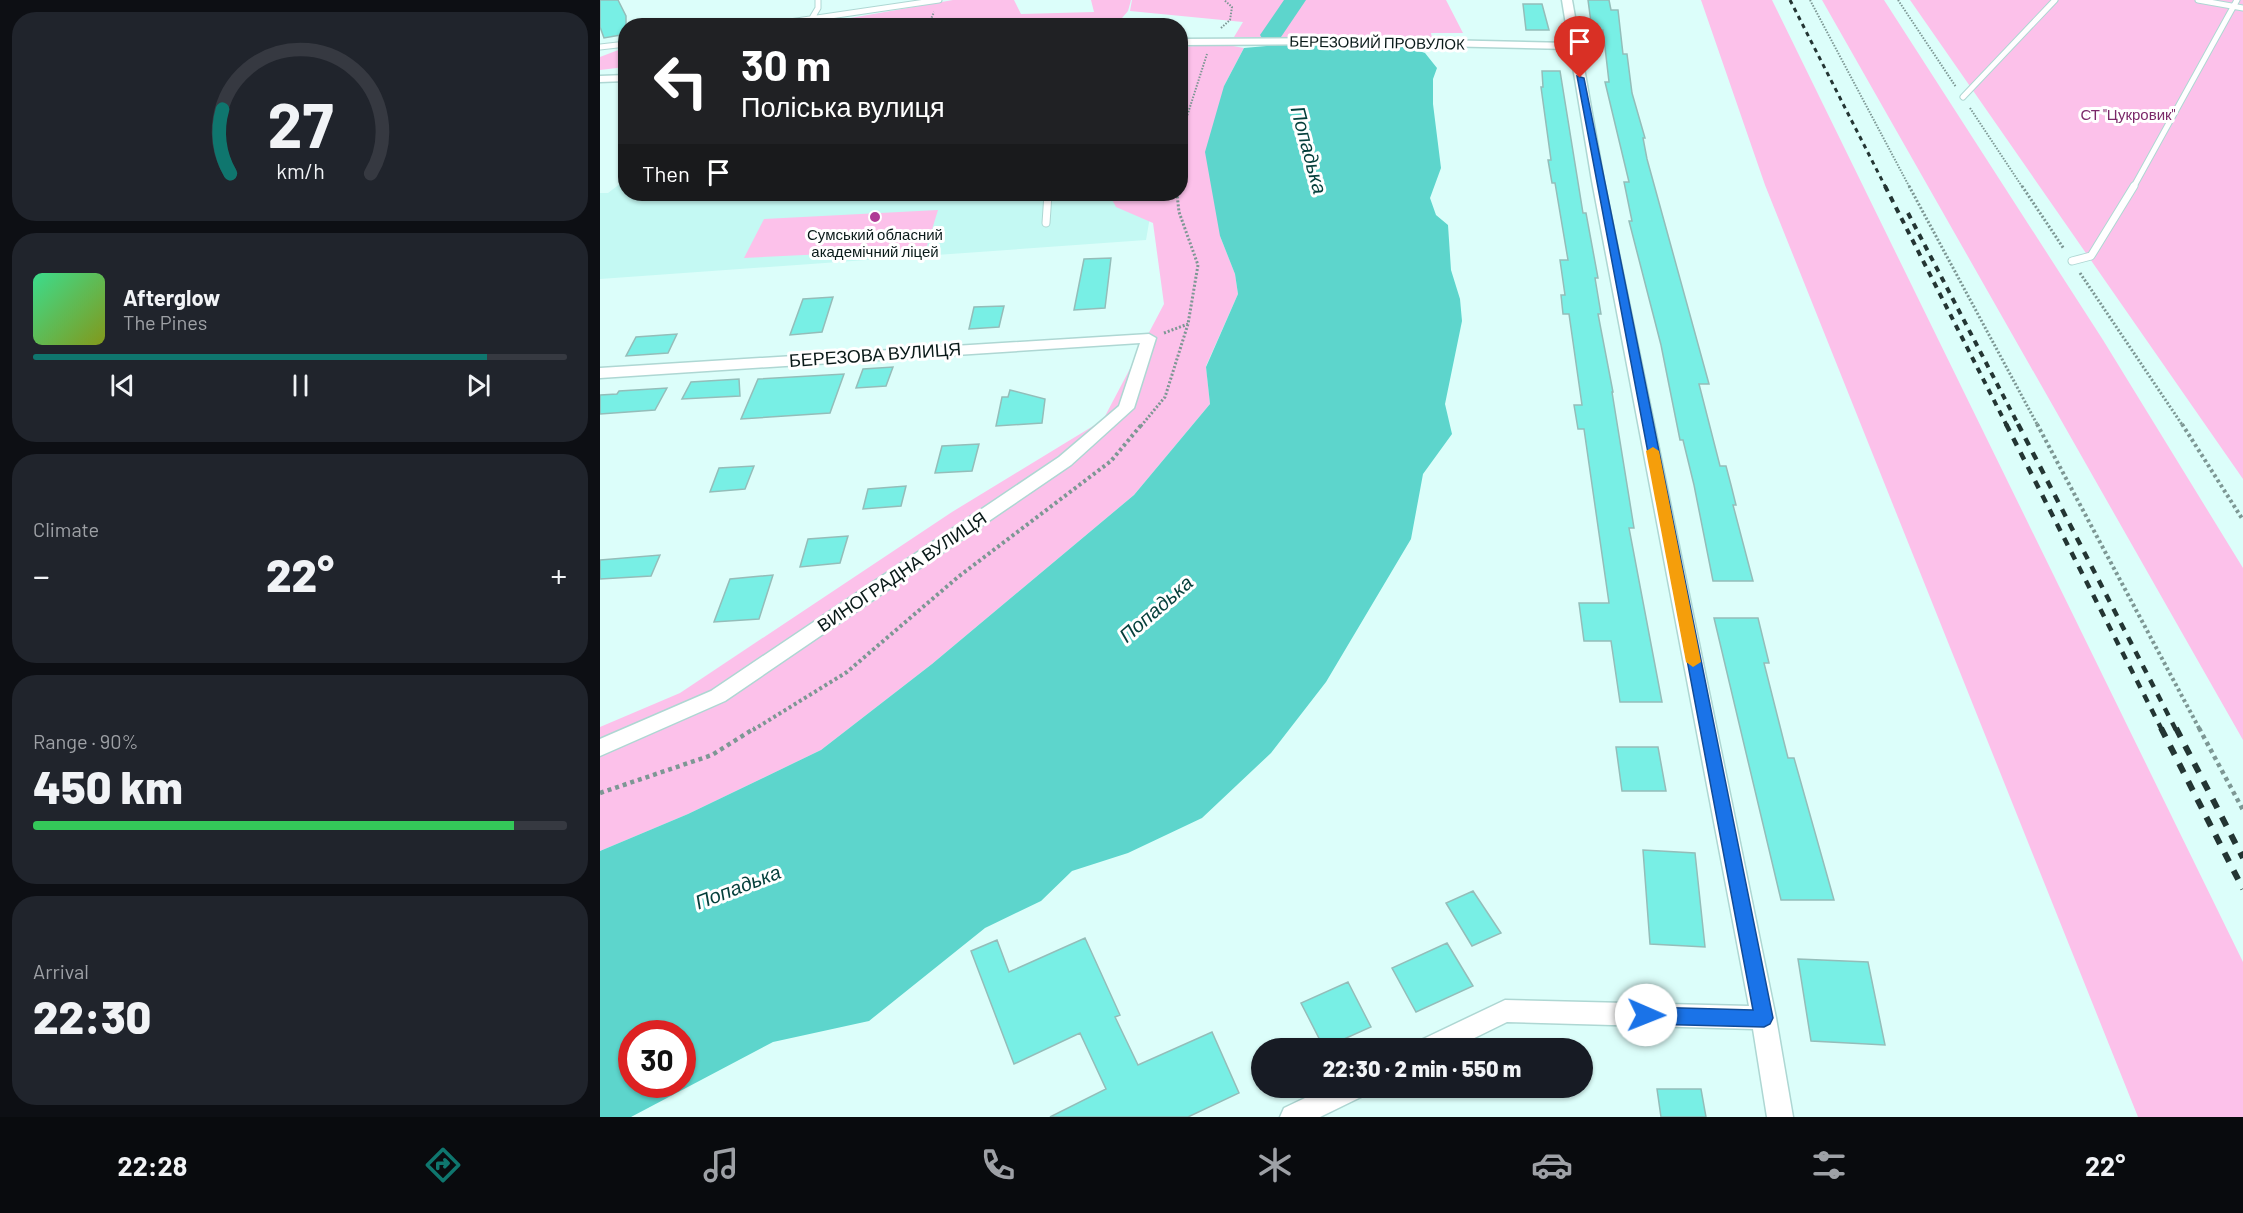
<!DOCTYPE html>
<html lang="en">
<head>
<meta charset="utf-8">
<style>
	:root { --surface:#171b24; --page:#20242c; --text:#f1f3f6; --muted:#9ea1a6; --line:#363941; --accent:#0f766e }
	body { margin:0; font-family:Barlow,sans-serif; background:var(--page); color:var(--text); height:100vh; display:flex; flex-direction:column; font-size:22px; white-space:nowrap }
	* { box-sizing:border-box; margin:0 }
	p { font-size:20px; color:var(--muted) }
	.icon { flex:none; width:33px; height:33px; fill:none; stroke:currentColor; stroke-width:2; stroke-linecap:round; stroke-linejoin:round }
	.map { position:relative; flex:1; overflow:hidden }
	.panel { display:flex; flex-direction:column; gap:12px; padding:12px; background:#0d0f14; width:600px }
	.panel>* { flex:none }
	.top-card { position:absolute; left:18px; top:18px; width:570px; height:183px; border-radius:24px; box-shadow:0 2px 4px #0004; background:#202124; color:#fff; overflow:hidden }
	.speed { position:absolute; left:18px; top:1020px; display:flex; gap:12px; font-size:30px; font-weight:700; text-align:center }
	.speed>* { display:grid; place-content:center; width:78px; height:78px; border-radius:50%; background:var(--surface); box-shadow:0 2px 4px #0004; line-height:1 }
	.speed .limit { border:9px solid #d22; background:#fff; color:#111 }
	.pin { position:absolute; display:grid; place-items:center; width:51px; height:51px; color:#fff; margin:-62px -26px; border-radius:50% 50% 50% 0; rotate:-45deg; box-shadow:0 0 6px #0007 }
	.pin .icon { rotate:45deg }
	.me { position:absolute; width:66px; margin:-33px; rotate:91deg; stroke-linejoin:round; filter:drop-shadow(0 0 4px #0008) }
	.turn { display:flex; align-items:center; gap:21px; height:126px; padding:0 24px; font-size:27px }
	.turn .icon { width:78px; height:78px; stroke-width:2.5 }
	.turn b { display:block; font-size:42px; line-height:51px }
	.then { display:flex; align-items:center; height:57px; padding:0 24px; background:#0003; gap:12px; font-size:22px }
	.big { font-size:45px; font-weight:800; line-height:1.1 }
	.panel .widget { flex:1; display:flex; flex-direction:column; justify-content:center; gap:9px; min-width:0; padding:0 21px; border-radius:24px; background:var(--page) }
	.panel .dial { align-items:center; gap:0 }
	.dial svg { height:156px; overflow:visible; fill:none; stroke:var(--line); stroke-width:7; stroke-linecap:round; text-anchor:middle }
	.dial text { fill:var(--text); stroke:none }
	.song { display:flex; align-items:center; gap:18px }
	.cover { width:72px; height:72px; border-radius:9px; background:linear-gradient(135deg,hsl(150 70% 55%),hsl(70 70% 35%)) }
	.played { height:6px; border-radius:3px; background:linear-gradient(90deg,var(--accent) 85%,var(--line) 85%) }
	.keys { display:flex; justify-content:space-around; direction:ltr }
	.heat { display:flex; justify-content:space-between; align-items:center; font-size:33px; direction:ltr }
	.charge { height:9px; border-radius:4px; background:linear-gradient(90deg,#34c759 90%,var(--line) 0) }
	.trip { position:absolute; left:651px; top:1038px; width:342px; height:60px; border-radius:30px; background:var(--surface); box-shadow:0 2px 4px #0004; font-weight:800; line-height:60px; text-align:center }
	.tab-bar { display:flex; height:96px; justify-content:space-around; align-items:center; background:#090b0e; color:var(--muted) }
	.tab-bar .icon { width:42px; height:42px }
	.tab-bar .on { color:var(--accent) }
	.tab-bar b { font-size:27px; color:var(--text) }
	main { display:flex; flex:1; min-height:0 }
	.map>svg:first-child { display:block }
	.built { fill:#c4f9f3 }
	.green { fill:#fcc1ea }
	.water { fill:#5dd5cc; fill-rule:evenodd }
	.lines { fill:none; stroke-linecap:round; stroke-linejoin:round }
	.river { fill:#5dd5cc; fill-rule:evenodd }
	.building { fill:#78efe5; stroke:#94bdb9; stroke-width:1.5 }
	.service-far1-casing { stroke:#aed7d3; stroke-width:7 }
	.service-casing { stroke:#aed7d3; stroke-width:9 }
	.minor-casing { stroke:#aed7d3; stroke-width:3 }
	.path-far3 { stroke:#7d9794; stroke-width:2; stroke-dasharray:1.5 1.5; stroke-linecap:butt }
	.path-far2 { stroke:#7d9794; stroke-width:3; stroke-dasharray:2 2; stroke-linecap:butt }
	.path-far1 { stroke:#7d9794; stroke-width:4; stroke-dasharray:3 3; stroke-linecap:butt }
	.path { stroke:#7d9794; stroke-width:4.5; stroke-dasharray:4 4; stroke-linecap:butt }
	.service-far1 { stroke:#fff; stroke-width:5 }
	.service { stroke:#fff; stroke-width:7 }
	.minor { fill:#fff; fill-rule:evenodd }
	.rail-far3 { stroke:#233533; stroke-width:3; stroke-dasharray:4.5 4.5; stroke-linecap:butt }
	.rail-far2 { stroke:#233533; stroke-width:4; stroke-dasharray:6 6; stroke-linecap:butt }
	.rail-far1 { stroke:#233533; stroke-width:4.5; stroke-dasharray:8 8; stroke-linecap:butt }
	.rail { stroke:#233533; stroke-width:6; stroke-dasharray:10 10; stroke-linecap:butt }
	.route { fill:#1a73e8; stroke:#114b97; stroke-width:1.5 }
	.slow { fill:#f59e0b }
	.poi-dot { fill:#af3b95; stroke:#fff; stroke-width:2 }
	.labels { text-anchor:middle; stroke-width:6; stroke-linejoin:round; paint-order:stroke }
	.far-street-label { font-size:15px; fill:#0a1a19; stroke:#fff }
	.far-park-label { font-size:15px; fill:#7b2869; stroke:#fff }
	.far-poi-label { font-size:15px; fill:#0a1a19; stroke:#fff }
	.street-label { font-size:18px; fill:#0a1a19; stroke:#fff }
	.water-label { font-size:20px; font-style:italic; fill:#043f3b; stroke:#fff }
</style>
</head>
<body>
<main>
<section class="panel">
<div class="widget dial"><svg viewBox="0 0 100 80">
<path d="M14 69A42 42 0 1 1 86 69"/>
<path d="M14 69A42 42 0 0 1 10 36" stroke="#0f766e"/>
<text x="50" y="56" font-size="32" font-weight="700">27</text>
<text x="50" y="72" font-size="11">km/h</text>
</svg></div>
<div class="widget">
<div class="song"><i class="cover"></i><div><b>Afterglow</b><p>The Pines</p></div></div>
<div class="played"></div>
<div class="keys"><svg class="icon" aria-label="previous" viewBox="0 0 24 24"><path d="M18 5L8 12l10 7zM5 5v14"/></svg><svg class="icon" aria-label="pause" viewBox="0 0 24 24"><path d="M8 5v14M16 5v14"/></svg><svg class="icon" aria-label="next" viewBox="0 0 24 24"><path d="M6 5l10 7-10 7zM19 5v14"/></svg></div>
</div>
<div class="widget"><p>Climate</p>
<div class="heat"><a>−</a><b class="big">22°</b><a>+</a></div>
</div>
<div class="widget"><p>Range · 90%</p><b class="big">450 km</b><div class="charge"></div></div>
<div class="widget"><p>Arrival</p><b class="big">22:30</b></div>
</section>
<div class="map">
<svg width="1643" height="1117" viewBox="0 0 1643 1117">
	<rect width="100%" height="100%" fill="#dcfefa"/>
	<path class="built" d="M 25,180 L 26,194 L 554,194 L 546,240 L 0,279 L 0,193 L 8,193 Z"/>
	<path class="green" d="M 353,0 L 414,0 L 421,14 L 494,12 L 491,0 L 531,0 L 528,11 L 516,25 L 477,25 L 473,20 L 424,20 L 423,26 L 186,26 L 245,19 Z
		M 532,0 L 846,0 L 863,33 L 831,33 L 832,38 L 634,37 L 643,22 L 530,11 Z
		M 1101,0 L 1172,0 L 1643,962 L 1643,1117 L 1538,1117 L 1165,185 Z
		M 1222,0 L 1284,0 L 1503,340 L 1643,568 L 1643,740 Z
		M 1310,0 L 1643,0 L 1643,479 Z
		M 622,44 L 644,48 L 624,86 L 620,236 L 635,274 L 638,294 L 606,366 L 610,404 L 534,495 L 332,664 L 221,750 L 88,814 L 0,851 L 0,727 L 80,693 L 352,512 L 503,420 L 564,304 L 553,223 L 516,207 L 509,194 L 580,194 L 581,47 Z
		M 21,49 L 25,49 L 25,67 L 0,70 L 0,57 Z
		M 338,210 L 326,249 L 144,258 L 164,219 Z"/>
	<path class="water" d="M 778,44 L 802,45 L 825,53 L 837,68 L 833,79 L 833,104 L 841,168 L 830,198 L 836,215 L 848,225 L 851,270 L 860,299 L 862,321 L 845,404 L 852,434 L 823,474 L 811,539 L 726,682 L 671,753 L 602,818 L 528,853 L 472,871 L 441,901 L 385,928 L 269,1021 L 173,1042 L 31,1117 L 0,1117 L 0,851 L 88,814 L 221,750 L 332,664 L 534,495 L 610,404 L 606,367 L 638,294 L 635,274 L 620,236 L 605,152 L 624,86 L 644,48 L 678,45 ZM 32,1034 L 82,1034 L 82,1084 L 32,1084 Z"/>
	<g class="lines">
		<path class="river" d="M 684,0 L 706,0 L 679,40 L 671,42 L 663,40 L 660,35 Z"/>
	</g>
	<path class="building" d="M 0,0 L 18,0 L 26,16 L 26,34 L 4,38 L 0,27 Z
		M 988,0 L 1009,0 L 1011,10 L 1018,10 L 1023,54 L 1027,54 L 1032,93 L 1045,138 L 1043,138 L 1047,159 L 1109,384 L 1099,384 L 1120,466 L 1126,466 L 1131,485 L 1136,505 L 1133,505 L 1153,581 L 1113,581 L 1094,485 L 1083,440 L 1080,440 L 1061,345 L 1029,221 L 1032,221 L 1024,182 L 1029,182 L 1005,82 L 1009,82 L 1003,30 L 992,30 Z
		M 923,4 L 942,4 L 949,30 L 926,30 Z
		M 942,71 L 960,71 L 983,213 L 986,213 L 998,278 L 995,278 L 1001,314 L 998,314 L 1013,392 L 1012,392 L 1034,528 L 1029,528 L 1062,702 L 1020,702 L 1011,641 L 984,641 L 979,603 L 1009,603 L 984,429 L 978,429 L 974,405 L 982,405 L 969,314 L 963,314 L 961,295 L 965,295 L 960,260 L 968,260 L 955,183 L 952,183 L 948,160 L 951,160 L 941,87 L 943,87 Z
		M 511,258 L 505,308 L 474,310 L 484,259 Z
		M 233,297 L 222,332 L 190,335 L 203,299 Z
		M 404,306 L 399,327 L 369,329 L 374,307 Z
		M 77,334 L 68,353 L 26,356 L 36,337 Z
		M 293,367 L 286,386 L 256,388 L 263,369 Z
		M 244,374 L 230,413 L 141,419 L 158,379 Z
		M 139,379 L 140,396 L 82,399 L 91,382 Z
		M 67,388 L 55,410 L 0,414 L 0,395 L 17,394 L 19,391 Z
		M 410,390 L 445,399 L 442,423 L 396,426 L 402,397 L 408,397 Z
		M 379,444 L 372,471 L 335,473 L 342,446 Z
		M 154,466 L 145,489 L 110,492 L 119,468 Z
		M 306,486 L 301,506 L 263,509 L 268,489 Z
		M 248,536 L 240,563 L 200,567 L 208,539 Z
		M 60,555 L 51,576 L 0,579 L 0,560 Z
		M 173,575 L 159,619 L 114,622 L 130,579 Z
		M 1114,618 L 1158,618 L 1169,663 L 1164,663 L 1188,758 L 1194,758 L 1234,900 L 1181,900 Z
		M 1016,747 L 1058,747 L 1066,791 L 1022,791 Z
		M 1043,850 L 1095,853 L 1105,947 L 1050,944 Z
		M 873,891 L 901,933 L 872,946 L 846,903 Z
		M 485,938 L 520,1015 L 515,1017 L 538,1065 L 612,1032 L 639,1093 L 588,1117 L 450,1117 L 506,1089 L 480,1033 L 414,1064 L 371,951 L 397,940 L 409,972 Z
		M 847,943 L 873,986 L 816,1012 L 792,968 Z
		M 1198,959 L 1268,962 L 1285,1045 L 1211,1041 Z
		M 748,982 L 771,1027 L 724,1048 L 701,1003 Z
		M 1057,1089 L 1101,1089 L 1106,1117 L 1061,1117 Z"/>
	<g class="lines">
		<g class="service-far1-casing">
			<path id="service-far1" d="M 1598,0 L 1643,8
				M 212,18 L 218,8 L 218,0
				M 162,26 L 339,0
				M 0,47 L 26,44
				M 1363,97 L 1455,0
				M 1533,188 L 1637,0"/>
		</g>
		<g class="service-casing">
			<path id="service" d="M 446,223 L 448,194
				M 1472,261 L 1491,256 L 1534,186"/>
		</g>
		<g class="minor-casing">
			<path id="minor" d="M 962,0 L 972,0 L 1004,181 L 1176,1018 L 1193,1117 L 1167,1117 L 1153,1029 L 907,1022 L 854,1048 L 817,1048 L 821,1040 L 905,1000 L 1149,1006 L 992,181 L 970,49 L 752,44 L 580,45 L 580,39 L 752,38 L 969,43 Z
				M 26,75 L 26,81 L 0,82 L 0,76 Z
				M 549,334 L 556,338 L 534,408 L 471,465 L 125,701 L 0,756 L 0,739 L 111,691 L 459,457 L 519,406 L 540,343 L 0,378 L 0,368 Z
				M 726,1088 L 765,1088 L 761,1097 L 720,1117 L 680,1117 L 684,1108 Z"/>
		</g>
		<path class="path-far3" d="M 1210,0 L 1310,188
			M 1298,0 L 1356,87
			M 328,26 L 334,12
			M 621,28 L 630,20 L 632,7 L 624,0
			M 1370,108 L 1423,188
			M 580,138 L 607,54"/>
		<path class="path-far2" d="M 1309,186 L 1438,426
			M 1422,186 L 1464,249
			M 1480,273 L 1583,426
			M 564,333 L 588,324
			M 541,426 L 565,397 L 588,324 L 598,265 L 579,212 L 577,194"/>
		<path class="path-far1" d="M 1437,424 L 1600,730
			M 1582,424 L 1643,520
			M 153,730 L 247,672 L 358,577 L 511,461 L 542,424"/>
		<path class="path" d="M 1599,728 L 1643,810
			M 0,793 L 112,755 L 155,728"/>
		<use href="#service-far1" class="service-far1"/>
		<use href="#service" class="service"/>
		<use href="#minor" class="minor"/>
		<path class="rail-far3" d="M 1190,0 L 1286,188"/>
		<path class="rail-far2" d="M 1285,186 L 1407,426
			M 1308,213 L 1419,426"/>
		<path class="rail-far1" d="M 1406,424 L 1562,730
			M 1418,424 L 1576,730"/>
		<path class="rail" d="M 1561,728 L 1643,889
			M 1576,728 L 1643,858"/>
	</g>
	<path class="route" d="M 977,76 L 984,78 L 1173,1018 L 1170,1024 L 1164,1027 L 1046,1024 L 1039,1021 L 1037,1015 L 1039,1009 L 1046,1007 L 1153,1010 Z"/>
	<path class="slow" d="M 1053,447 L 1059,451 L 1101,662 L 1093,667 L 1086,662 L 1046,451 Z"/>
	<circle class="poi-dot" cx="275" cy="217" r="6"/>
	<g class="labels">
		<g class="far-street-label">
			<text transform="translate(777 43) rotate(1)" y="5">БЕРЕЗОВИЙ ПРОВУЛОК</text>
		</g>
		<g class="far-park-label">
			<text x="1528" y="120">СТ "Цукровик"</text>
		</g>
		<g class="far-poi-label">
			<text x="275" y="240">Сумський обласний<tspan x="275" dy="17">академічний ліцей</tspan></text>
		</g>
		<g class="street-label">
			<text transform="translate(275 355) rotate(-4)" y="6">БЕРЕЗОВА ВУЛИЦЯ</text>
			<text transform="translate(302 572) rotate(-34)" y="6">ВИНОГРАДНА ВУЛИЦЯ</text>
		</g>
		<g class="water-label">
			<text transform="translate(709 150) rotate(75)" y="7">Попадька</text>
			<text transform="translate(556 609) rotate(-41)" y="7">Попадька</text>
			<text transform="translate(138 887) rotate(-21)" y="7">Попадька</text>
		</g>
	</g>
</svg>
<div class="speed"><div class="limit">30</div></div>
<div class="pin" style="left:980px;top:78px;background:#d93025"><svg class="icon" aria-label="arrive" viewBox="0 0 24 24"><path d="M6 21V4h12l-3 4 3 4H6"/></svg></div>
<svg class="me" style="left:1046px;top:1015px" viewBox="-20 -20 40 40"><circle r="19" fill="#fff"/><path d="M0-13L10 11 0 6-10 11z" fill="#1a73e8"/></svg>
<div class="trip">22:30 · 2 min · 550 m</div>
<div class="top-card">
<div class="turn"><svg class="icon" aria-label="left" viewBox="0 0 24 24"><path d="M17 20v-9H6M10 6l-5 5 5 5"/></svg><div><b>30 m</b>Поліська вулиця</div></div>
<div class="then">Then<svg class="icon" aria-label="arrive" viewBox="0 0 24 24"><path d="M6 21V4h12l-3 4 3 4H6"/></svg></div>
</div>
</div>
</main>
<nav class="tab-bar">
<b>22:28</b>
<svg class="icon on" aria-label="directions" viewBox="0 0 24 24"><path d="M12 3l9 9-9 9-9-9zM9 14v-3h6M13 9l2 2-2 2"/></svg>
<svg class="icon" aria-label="music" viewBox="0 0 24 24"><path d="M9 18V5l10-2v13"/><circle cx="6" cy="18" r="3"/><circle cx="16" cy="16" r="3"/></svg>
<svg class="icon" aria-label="phone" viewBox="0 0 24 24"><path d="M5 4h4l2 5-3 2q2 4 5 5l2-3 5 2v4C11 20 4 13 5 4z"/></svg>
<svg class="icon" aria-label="climate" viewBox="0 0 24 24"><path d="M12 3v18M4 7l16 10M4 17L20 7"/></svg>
<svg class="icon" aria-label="car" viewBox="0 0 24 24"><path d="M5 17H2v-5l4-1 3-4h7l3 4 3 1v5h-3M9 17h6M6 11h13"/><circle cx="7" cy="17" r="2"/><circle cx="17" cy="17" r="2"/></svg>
<svg class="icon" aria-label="filters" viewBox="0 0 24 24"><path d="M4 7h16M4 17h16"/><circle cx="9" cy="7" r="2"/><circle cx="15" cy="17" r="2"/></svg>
<b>22°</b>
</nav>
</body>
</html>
